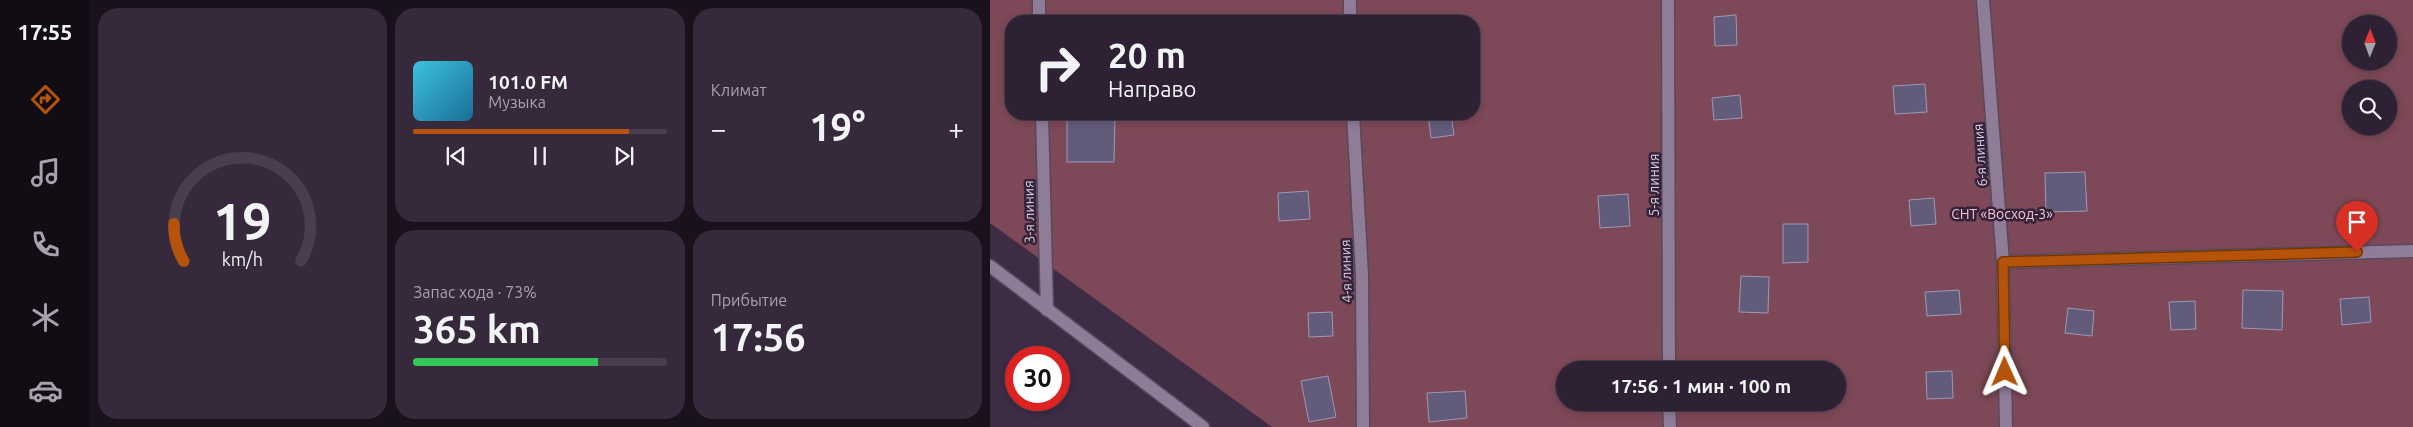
<!DOCTYPE html>
<html lang="ru">
<head>
<meta charset="utf-8">
<style>
	:root { --surface:#2e2133; --page:#36293b; --text:#f1f3f6; --muted:#a7a3ac; --line:#493e4e; --accent:#b45309 }
	body { margin:0; font-family:Ubuntu,sans-serif; background:var(--page); color:var(--text); height:100vh; display:flex; flex-direction:column; font-size:19px; white-space:nowrap }
	* { box-sizing:border-box; margin:0 }
	p { font-size:16px; color:var(--muted) }
	.icon { flex:none; width:28px; height:28px; fill:none; stroke:currentColor; stroke-width:2; stroke-linecap:round; stroke-linejoin:round }
	.map { position:relative; flex:1; overflow:hidden }
	.panel { display:flex; flex-direction:column; gap:8px; padding:8px; background:#19121c; width:900px }
	.panel>* { flex:none }
	.banner { position:absolute; left:15px; top:15px; width:475px; height:105px; border-radius:20px; box-shadow:0 2px 8px #0003,0 0 0 1px var(--line); background:#2e2133; color:var(--text); overflow:hidden }
	.needle { width:32px; rotate:1deg }
	.fabs { position:absolute; left:1352px; top:15px; display:grid; gap:10px }
	.fabs a { display:grid; place-items:center; width:55px; height:55px; border-radius:50%; background:var(--surface); box-shadow:0 2px 8px #0003,0 0 0 1px var(--line); font-size:25px }
	.speed { position:absolute; left:15px; top:346px; display:flex; gap:10px; font-size:25px; font-weight:700; text-align:center }
	.speed>* { display:grid; place-content:center; width:65px; height:65px; border-radius:50%; background:var(--surface); box-shadow:0 2px 8px #0003,0 0 0 1px var(--line); line-height:1 }
	.speed .limit { border:8px solid #d22; background:#fff; color:#111 }
	.pin { position:absolute; display:grid; place-items:center; width:42px; height:42px; color:#fff; margin:-51px -21px; border-radius:50% 50% 50% 0; rotate:-45deg; box-shadow:0 0 5px #0007 }
	.pin .icon { rotate:45deg }
	.me { position:absolute; width:55px; margin:-28px; rotate:359deg; stroke-linejoin:round; filter:drop-shadow(0 0 4px #0008) }
	.turn { display:flex; align-items:center; gap:18px; height:105px; padding:0 20px; font-size:22px }
	.turn .icon { width:65px; height:65px; stroke-width:2.5 }
	.turn b { display:block; font-size:35px; line-height:42px }
	.big { font-size:38px; font-weight:700; line-height:1.1 }
	.panel .widget { flex:1; display:flex; flex-direction:column; justify-content:center; gap:8px; min-width:0; padding:0 18px; border-radius:20px; background:var(--page) }
	.panel .dial { align-items:center; gap:0 }
	.dial svg { height:130px; overflow:visible; fill:none; stroke:var(--line); stroke-width:7; stroke-linecap:round; text-anchor:middle }
	.dial text { fill:var(--text); stroke:none }
	.song { display:flex; align-items:center; gap:15px }
	.cover { width:60px; height:60px; border-radius:8px; background:linear-gradient(135deg,hsl(190 70% 55%),hsl(200 70% 35%)) }
	.played { height:5px; border-radius:2px; background:linear-gradient(90deg,var(--accent) 85%,var(--line) 85%) }
	.keys { display:flex; justify-content:space-around; direction:ltr }
	.heat { display:flex; justify-content:space-between; align-items:center; font-size:28px; direction:ltr }
	.charge { height:8px; border-radius:4px; background:linear-gradient(90deg,#34c759 73%,var(--line) 0) }
	.panel .tiles { flex:1; display:grid; gap:8px; grid-template-columns:repeat(3,1fr) }
	.widget:first-child { grid-row:span 2 }
	.trip { position:absolute; left:566px; top:361px; width:290px; height:50px; border-radius:25px; background:var(--surface); box-shadow:0 2px 8px #0003,0 0 0 1px var(--line); font-weight:700; line-height:50px; text-align:center }
	main { display:flex; flex:1; min-height:0 }
	.menu { display:flex; flex-direction:column; width:90px; justify-content:space-around; align-items:center; background:#120d14; color:var(--muted) }
	.menu .icon { width:35px; height:35px }
	.menu .on { color:var(--accent) }
	.menu b { font-size:22px; color:var(--text) }
	.map>svg:first-child { display:block }
	.green { fill:#7d4857; fill-rule:evenodd }
	.building { fill:#625c7a; stroke:#9d98b8 }
	.lines { fill:none; stroke-linecap:round; stroke-linejoin:round }
	.minor-casing { stroke:#58495d; stroke-width:15 }
	.minor { stroke:#8f7c97; stroke-width:12 }
	.route-casing { stroke:#753606; stroke-width:12 }
	.route { stroke:#b45309; stroke-width:9 }
	.labels { text-anchor:middle; stroke-width:5; stroke-linejoin:round; paint-order:stroke }
	.street-label { font-size:14px; fill:#dcd1e0; stroke:#332239 }
	.park-label { font-size:14px; fill:#f6c3d0; stroke:#332239 }
</style>
</head>
<body>
<main>
<nav class="menu">
<b>17:55</b>
<svg class="icon on" aria-label="directions" viewBox="0 0 24 24"><path d="M12 3l9 9-9 9-9-9zM9 14v-3h6M13 9l2 2-2 2"/></svg>
<svg class="icon" aria-label="music" viewBox="0 0 24 24"><path d="M9 18V5l10-2v13"/><circle cx="6" cy="18" r="3"/><circle cx="16" cy="16" r="3"/></svg>
<svg class="icon" aria-label="phone" viewBox="0 0 24 24"><path d="M5 4h4l2 5-3 2q2 4 5 5l2-3 5 2v4C11 20 4 13 5 4z"/></svg>
<svg class="icon" aria-label="climate" viewBox="0 0 24 24"><path d="M12 3v18M4 7l16 10M4 17L20 7"/></svg>
<svg class="icon" aria-label="car" viewBox="0 0 24 24"><path d="M5 17H2v-5l4-1 3-4h7l3 4 3 1v5h-3M9 17h6M6 11h13"/><circle cx="7" cy="17" r="2"/><circle cx="17" cy="17" r="2"/></svg>
</nav>
<section class="panel">
<div class="tiles">
<div class="widget dial"><svg viewBox="0 0 100 80">
<path d="M14 69A42 42 0 1 1 86 69"/>
<path d="M14 69A42 42 0 0 1 8 46" stroke="#b45309"/>
<text x="50" y="56" font-size="32" font-weight="700">19</text>
<text x="50" y="72" font-size="11">km/h</text>
</svg></div>
<div class="widget">
<div class="song"><i class="cover"></i><div><b>101.0 FM</b><p>Музыка</p></div></div>
<div class="played"></div>
<div class="keys"><svg class="icon" aria-label="previous" viewBox="0 0 24 24"><path d="M18 5L8 12l10 7zM5 5v14"/></svg><svg class="icon" aria-label="pause" viewBox="0 0 24 24"><path d="M8 5v14M16 5v14"/></svg><svg class="icon" aria-label="next" viewBox="0 0 24 24"><path d="M6 5l10 7-10 7zM19 5v14"/></svg></div>
</div>
<div class="widget"><p>Климат</p>
<div class="heat"><a>−</a><b class="big">19°</b><a>+</a></div>
</div>
<div class="widget"><p>Запас хода · 73%</p><b class="big">365 km</b><div class="charge"></div></div>
<div class="widget"><p>Прибытие</p><b class="big">17:56</b></div>
</div>
</section>
<div class="map">
<svg width="1423" height="427" viewBox="0 0 1423 427">
	<rect width="100%" height="100%" fill="#3d2c44"/>
	<path class="green" d="M 0,0 L 1423,0 L 1423,427 L 282,427 L 0,223 ZM 21,21 L 484,21 L 484,114 L 21,114 ZM 1361,24 L 1399,24 L 1399,61 L 1361,61 ZM 1361,89 L 1399,89 L 1399,126 L 1361,126 ZM 575,370 L 848,370 L 848,402 L 575,402 Z"/>
	<path class="building" d="M 746,15 L 747,45 L 725,46 L 724,17 Z
		M 935,84 L 937,112 L 905,114 L 903,86 Z
		M 750,95 L 752,118 L 724,120 L 722,98 Z
		M 77,114 L 125,114 L 124,162 L 77,162 Z
		M 438,114 L 461,114 L 464,135 L 441,138 Z
		M 1095,172 L 1097,211 L 1056,212 L 1055,173 Z
		M 318,191 L 320,219 L 289,221 L 288,193 Z
		M 638,194 L 640,226 L 610,228 L 608,196 Z
		M 944,198 L 946,224 L 921,226 L 919,200 Z
		M 793,224 L 818,224 L 818,262 L 793,263 Z
		M 751,276 L 779,277 L 778,313 L 749,312 Z
		M 969,290 L 971,314 L 937,316 L 935,292 Z
		M 1253,290 L 1293,291 L 1292,330 L 1252,328 Z
		M 1379,297 L 1381,322 L 1352,325 L 1350,299 Z
		M 1205,301 L 1206,329 L 1181,330 L 1179,302 Z
		M 1078,308 L 1104,311 L 1102,336 L 1075,333 Z
		M 342,312 L 343,336 L 319,337 L 318,313 Z
		M 962,371 L 963,398 L 937,399 L 936,372 Z
		M 338,376 L 346,417 L 319,422 L 311,381 Z
		M 475,391 L 477,418 L 439,422 L 437,393 Z"/>
	<g class="lines">
		<g class="minor-casing">
			<path id="minor" d="M 49,0 L 49,21
				M 360,0 L 360,21
				M 678,0 L 679,370
				M 993,0 L 1013,262 L 1016,427
				M 52,114 L 57,310
				M 363,114 L 372,275 L 373,427
				M 1013,262 L 1423,251
				M 0,266 L 213,427
				M 679,402 L 680,427"/>
		</g>
		<use href="#minor" class="minor"/>
	</g>
	<g class="lines">
		<g class="route-casing">
			<path id="route" d="M 1015,372 L 1013,262 L 1367,252"/>
		</g>
		<use href="#route" class="route"/>
	</g>
	<g class="labels">
		<g class="street-label">
			<text transform="translate(990 155) rotate(-94)" y="5">6-я линия</text>
			<text transform="translate(664 185) rotate(-90)" y="5">5-я линия</text>
			<text transform="translate(39 212) rotate(-91)" y="5">3-я линия</text>
			<text transform="translate(356 271) rotate(-92)" y="5">4-я линия</text>
		</g>
		<g class="park-label">
			<text x="1012" y="219">СНТ «Восход-3»</text>
		</g>
	</g>
</svg>
<div class="fabs">
<a><svg class="needle" viewBox="-14 -14 28 28"><path d="M0-13l5 13h-10z" fill="#e53935"/><path d="M0 13l5-13h-10z" fill="#a7a3ac"/></svg></a>
<a><svg class="icon" aria-label="search" viewBox="0 0 24 24"><circle cx="10" cy="10" r="6"/><path d="M15 15l6 6"/></svg></a>
</div>
<div class="speed"><div class="limit">30</div></div>
<div class="pin" style="left:1367px;top:252px;background:#d93025"><svg class="icon" aria-label="arrive" viewBox="0 0 24 24"><path d="M6 21V4h12l-3 4 3 4H6"/></svg></div>
<svg class="me" style="left:1015px;top:372px" viewBox="-20 -20 40 40"><path d="M0-17L14 15 0 8-14 15z" fill="#b45309" stroke="#fff" stroke-width="4"/></svg>
<div class="trip">17:56 · 1 мин · 100 m</div>
<div class="banner">
<div class="turn"><svg class="icon" aria-label="right" viewBox="0 0 24 24"><path d="M7 20v-9h11M14 6l5 5-5 5"/></svg><div><b>20 m</b>Направо</div></div>
</div>
</div>
</main>
</body>
</html>
